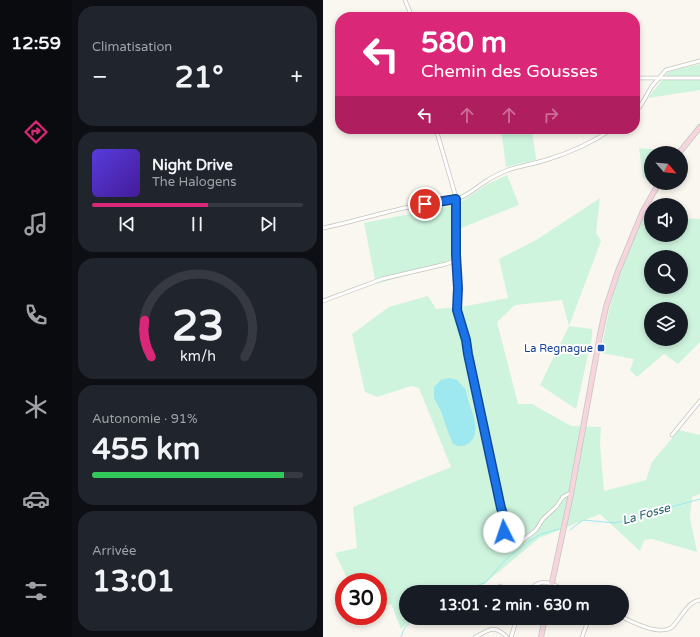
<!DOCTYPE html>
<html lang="fr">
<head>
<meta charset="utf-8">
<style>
	:root { --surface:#171b24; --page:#20242c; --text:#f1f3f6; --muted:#9ea1a6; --line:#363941; --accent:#db2777 }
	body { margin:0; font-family:"Varela Round",sans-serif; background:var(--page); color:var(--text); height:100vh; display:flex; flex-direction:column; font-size:15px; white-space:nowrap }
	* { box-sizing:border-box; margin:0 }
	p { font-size:13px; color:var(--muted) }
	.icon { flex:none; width:22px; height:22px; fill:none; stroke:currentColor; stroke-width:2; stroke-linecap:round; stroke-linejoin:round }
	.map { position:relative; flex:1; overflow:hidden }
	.side { display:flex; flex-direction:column; gap:6px; padding:6px; background:#0d0f14; width:251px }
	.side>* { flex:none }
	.banner { position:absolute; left:12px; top:12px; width:305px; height:122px; border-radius:16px; box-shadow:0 2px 6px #0003; background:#db2777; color:#fff; overflow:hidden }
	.needle { width:26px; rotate:117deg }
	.tools { position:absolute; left:321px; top:146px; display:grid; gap:8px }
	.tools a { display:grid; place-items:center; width:44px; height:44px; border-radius:50%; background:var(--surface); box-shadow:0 2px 6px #0003; font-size:20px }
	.speed { position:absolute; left:12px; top:573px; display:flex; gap:8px; font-size:20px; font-weight:700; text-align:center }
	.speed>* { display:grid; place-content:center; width:52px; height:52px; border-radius:50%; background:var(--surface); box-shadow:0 2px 6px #0003; line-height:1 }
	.speed .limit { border:6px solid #d22; background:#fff; color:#111 }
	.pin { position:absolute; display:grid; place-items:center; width:34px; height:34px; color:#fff; margin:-17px; border:2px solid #fff; border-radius:50%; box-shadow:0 1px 4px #0007 }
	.me { position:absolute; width:44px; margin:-22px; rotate:356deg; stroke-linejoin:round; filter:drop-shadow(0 0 3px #0008) }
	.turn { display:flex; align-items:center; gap:14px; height:84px; padding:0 20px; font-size:18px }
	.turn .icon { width:52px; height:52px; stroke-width:2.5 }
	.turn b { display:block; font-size:28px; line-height:34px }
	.lanes { display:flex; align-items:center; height:38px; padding:0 20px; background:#0003; justify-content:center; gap:20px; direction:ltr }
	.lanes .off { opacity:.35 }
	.big { font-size:30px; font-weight:800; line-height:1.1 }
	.side .tile { flex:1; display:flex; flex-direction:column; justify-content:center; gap:6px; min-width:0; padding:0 14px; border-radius:16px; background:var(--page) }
	.side .dial { align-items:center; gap:0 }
	.dial svg { height:104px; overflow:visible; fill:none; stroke:var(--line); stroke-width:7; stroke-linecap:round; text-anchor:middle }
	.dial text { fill:var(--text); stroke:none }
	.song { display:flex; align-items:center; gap:12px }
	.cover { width:48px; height:48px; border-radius:6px; background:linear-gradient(135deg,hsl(250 70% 55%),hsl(260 70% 35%)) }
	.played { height:4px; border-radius:2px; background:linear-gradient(90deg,var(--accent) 55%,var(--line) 55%) }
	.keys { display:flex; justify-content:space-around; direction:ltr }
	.heat { display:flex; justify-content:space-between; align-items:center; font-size:22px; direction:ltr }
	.charge { height:6px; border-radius:3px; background:linear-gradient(90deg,#34c759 91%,var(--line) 0) }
	.trip { position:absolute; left:76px; top:585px; width:230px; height:40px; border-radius:20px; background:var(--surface); box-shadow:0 2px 6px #0003; font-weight:800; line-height:40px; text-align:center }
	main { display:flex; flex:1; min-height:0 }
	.tab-bar { display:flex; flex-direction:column; width:72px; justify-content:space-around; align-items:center; background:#090b0e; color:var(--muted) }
	.tab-bar .icon { width:28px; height:28px }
	.tab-bar .on { color:var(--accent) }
	.tab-bar b { font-size:18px; color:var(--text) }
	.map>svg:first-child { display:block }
	.green { fill:#cef4de; fill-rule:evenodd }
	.water { fill:#9ee8ef }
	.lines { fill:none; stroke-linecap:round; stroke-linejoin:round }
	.stream { stroke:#9ee8ef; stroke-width:1 }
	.street-casing { stroke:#c7c5be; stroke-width:4.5 }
	.secondary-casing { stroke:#c7c5be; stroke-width:6 }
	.street { stroke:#fff; stroke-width:3 }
	.secondary { stroke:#f6d5df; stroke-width:4.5 }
	.route-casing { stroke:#114b97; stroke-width:10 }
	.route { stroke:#1a73e8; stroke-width:7 }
	.transit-dot { fill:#1a4fb4; stroke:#fff; stroke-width:1.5 }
	.labels { text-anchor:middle; stroke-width:4; stroke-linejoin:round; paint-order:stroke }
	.transit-label { font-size:11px; fill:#164399; stroke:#fff; text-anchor:end }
	.water-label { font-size:12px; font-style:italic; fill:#225f65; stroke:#fff }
</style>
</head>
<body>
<main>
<nav class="tab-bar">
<b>12:59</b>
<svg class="icon on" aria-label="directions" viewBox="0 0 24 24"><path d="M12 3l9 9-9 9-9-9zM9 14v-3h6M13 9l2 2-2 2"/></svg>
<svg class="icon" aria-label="music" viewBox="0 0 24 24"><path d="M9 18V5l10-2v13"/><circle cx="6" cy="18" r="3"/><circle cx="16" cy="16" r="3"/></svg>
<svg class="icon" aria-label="phone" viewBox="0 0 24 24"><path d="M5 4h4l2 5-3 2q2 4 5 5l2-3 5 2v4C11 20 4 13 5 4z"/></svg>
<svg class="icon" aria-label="climate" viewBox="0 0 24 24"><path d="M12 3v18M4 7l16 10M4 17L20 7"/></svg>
<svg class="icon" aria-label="car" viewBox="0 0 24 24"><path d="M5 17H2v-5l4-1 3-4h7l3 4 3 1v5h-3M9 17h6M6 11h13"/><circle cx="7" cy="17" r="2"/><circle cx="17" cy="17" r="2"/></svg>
<svg class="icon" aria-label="filters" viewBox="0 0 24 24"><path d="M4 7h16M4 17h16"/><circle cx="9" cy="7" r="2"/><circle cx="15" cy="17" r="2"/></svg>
</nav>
<section class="side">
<div class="tile"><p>Climatisation</p>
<div class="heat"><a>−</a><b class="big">21°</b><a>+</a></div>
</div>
<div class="tile">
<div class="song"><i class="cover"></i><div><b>Night Drive</b><p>The Halogens</p></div></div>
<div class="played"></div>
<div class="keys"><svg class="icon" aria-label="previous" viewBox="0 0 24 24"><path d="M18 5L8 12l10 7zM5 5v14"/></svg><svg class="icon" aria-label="pause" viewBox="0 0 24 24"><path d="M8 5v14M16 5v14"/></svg><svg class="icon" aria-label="next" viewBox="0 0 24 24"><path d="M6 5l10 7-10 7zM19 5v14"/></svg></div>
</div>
<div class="tile dial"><svg viewBox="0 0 100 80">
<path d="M14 69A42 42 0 1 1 86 69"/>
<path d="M14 69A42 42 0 0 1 9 41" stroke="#db2777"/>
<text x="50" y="56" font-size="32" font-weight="700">23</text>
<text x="50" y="72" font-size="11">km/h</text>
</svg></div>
<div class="tile"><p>Autonomie · 91%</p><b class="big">455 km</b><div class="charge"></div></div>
<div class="tile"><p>Arrivée</p><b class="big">13:01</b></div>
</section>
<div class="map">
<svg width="377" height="637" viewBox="0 0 377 637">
	<rect width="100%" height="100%" fill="#f9f7ef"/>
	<path class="green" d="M 377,64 L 377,90 L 325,98 L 345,72 Z
		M 178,129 L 209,129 L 213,160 L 183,167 Z
		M 316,148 L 348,151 L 346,153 L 328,153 L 328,179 L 326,182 L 320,177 Z
		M 184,175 L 196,205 L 138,228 L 137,260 L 53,284 L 41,223 L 136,204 L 136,203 L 165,184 Z
		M 277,198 L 273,233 L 278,241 L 246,326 L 269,329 L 269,337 L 253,409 L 217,385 L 246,326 L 239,300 L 192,305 L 174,322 L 195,404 L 209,404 L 248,426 L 278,427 L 277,445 L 281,491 L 323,480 L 329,462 L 356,430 L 377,435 L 377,494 L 369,497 L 367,518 L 374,552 L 329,539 L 321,540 L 317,551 L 277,514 L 216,538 L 178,570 L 150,592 L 83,592 L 83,618 L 91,618 L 78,629 L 68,604 L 55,608 L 55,582 L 26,582 L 12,553 L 34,548 L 30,507 L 128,467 L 96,388 L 88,386 L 54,397 L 42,392 L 29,334 L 66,307 L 105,296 L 113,309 L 138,307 L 185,298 L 176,259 L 213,240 Z
		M 321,217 L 328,218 L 328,235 L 358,235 L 358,218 L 377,219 L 377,342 L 355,364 L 341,354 L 314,377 L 307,370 L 311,359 L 278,353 C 281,338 283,322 287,307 C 295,276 308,246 321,217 ZM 328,257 L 358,257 L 358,287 L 328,287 ZM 328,309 L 358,309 L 358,339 L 328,339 Z"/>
	<path class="water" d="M 126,378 L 134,380 L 143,390 C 144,401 150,411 152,423 C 154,433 150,445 138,446 C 136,447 132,445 130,444 L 124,429 L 118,411 L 111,398 L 111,387 L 118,380 Z"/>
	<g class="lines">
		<path class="stream" d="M 247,530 L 260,520 L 292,523 L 377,499
			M 132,592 L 162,583 L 182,560 L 202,544 L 218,534 L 236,529
			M 78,637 L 81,629 L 91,618"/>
		<g class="street-casing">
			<path id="street" d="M 82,0 L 89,17
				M 312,78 L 377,78
				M 312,112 L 318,105 L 329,86 L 343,70 L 377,61
				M 113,129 L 132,194 L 133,260 L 135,288 L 134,310 L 143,340 L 145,354 L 178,508 L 183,519 L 183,524 L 179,544 L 181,547 L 186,550 L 190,548 L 213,530 L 220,519 L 233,507 L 240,497 L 245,494 L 248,494
				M 0,228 C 29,222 57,213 86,207 C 101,204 119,203 134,199 C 146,195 155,186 165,180 C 171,176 178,173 185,170 C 197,166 210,164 223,160 C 246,153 269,143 289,129
				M 0,301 L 59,279 L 123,264 L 133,260
				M 349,435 L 377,401
				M 177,586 L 188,592
				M 206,592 C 218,574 230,585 246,592
				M 299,617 C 311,623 335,635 348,628 C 353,624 356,618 360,613 C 365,607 369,601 377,600
				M 152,637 C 167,630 170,624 184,637
				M 188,637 L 194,618
				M 259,637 L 266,618"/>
		</g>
		<g class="secondary-casing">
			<path id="secondary" d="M 356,153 L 377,127
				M 227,592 L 248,494 L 277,335 L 283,307 L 295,271 L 320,211 L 336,183
				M 218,637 L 222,618"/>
		</g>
		<use href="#street" class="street"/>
		<use href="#secondary" class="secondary"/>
	</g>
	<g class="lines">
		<g class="route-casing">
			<path id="route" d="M 102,204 L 133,199 L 133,255 L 135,288 L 134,310 L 143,340 L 145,354 L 178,508 L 183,522 L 181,532"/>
		</g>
		<use href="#route" class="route"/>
	</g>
	<rect class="transit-dot" x="274" y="344" width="8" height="8" rx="2"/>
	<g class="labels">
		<g class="transit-label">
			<text x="270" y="352">La Regnague</text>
		</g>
		<g class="water-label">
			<text transform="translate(323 514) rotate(-16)" y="4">La Fosse</text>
		</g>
	</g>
</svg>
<div class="tools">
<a><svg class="needle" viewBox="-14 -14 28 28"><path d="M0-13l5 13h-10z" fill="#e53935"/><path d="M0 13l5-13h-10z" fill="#9ea1a6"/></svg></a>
<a><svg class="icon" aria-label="sound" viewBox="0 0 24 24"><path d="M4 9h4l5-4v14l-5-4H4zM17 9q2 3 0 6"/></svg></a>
<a><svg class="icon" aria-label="search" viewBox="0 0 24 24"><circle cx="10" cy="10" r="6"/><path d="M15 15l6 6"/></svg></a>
<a><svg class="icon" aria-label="layers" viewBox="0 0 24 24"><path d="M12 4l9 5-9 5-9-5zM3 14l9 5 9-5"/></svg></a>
</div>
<div class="speed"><div class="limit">30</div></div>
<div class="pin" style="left:102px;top:204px;background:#d93025"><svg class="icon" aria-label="arrive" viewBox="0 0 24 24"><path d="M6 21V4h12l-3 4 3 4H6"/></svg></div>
<svg class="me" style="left:181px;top:532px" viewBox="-20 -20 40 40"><circle r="19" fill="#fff"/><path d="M0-13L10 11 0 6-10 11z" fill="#1a73e8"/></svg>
<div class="trip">13:01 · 2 min · 630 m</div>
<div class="banner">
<div class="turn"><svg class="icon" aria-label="left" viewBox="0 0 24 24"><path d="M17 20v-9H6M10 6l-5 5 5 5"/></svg><div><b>580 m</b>Chemin des Gousses</div></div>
<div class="lanes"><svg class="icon" aria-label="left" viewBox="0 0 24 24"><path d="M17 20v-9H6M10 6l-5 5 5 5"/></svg><svg class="icon off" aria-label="ahead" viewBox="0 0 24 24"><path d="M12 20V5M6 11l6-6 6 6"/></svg><svg class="icon off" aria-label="ahead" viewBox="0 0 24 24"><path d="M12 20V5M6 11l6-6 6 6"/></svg><svg class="icon off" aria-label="right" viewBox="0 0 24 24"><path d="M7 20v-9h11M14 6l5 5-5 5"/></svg></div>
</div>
</div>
</main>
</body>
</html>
